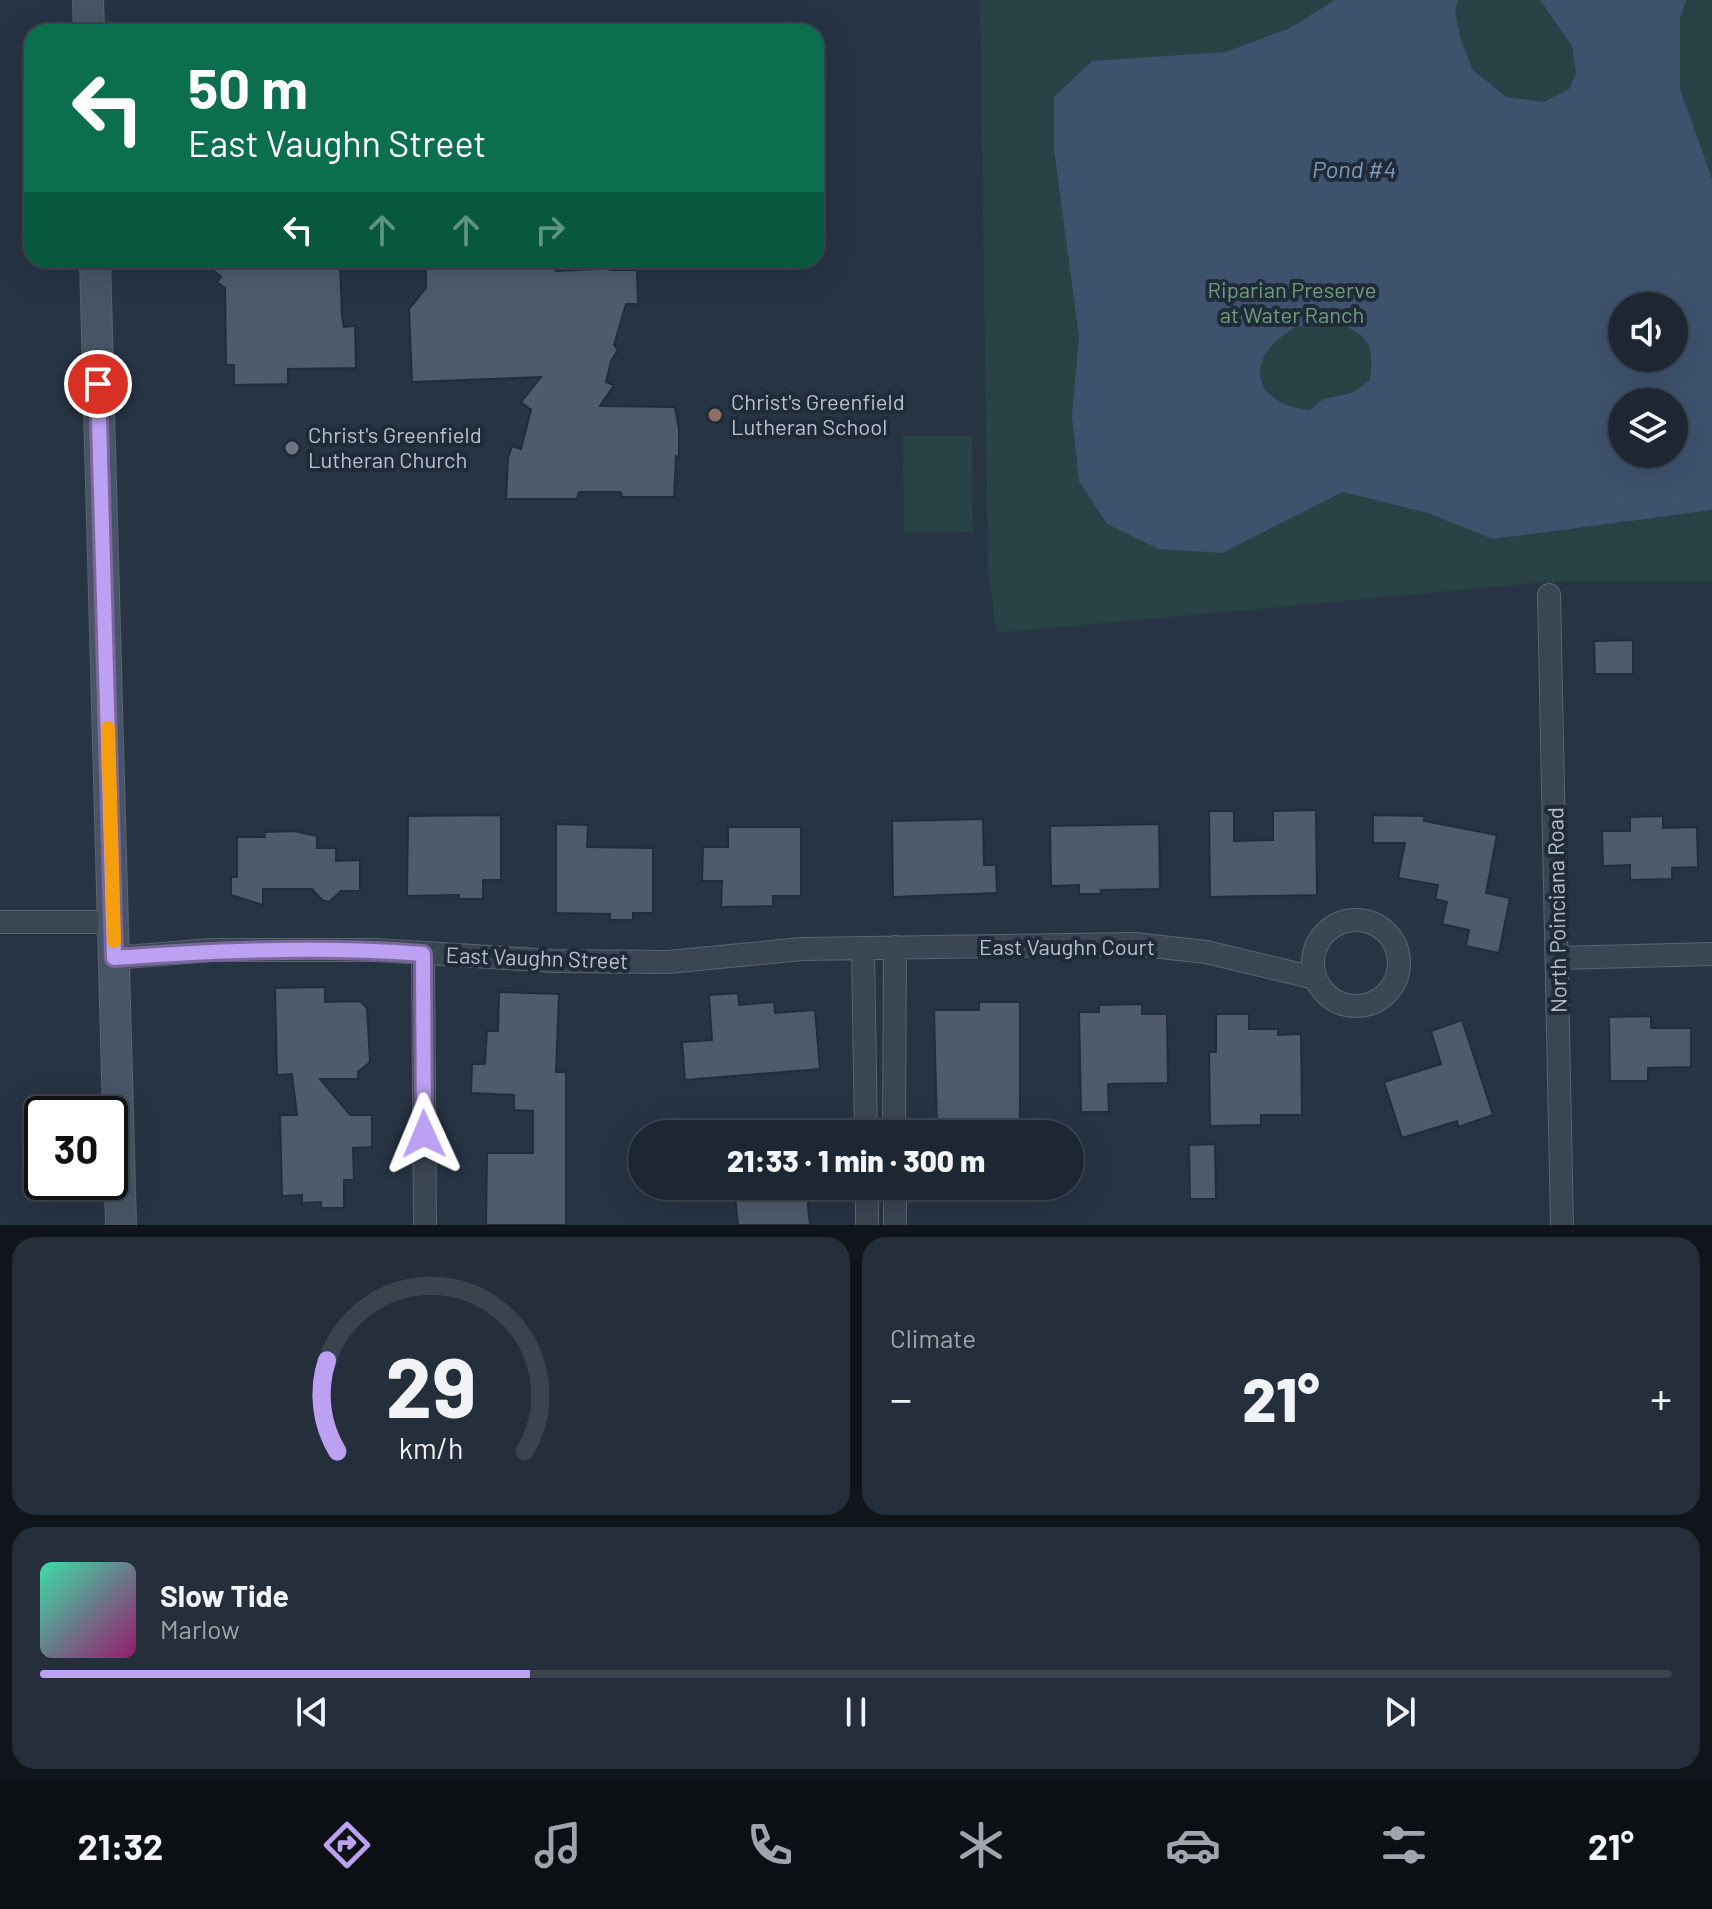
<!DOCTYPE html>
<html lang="en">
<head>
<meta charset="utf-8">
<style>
	:root { --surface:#1d2733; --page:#252f3b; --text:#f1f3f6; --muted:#a0a5ac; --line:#3b444e; --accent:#bca0f2 }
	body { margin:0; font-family:Barlow,sans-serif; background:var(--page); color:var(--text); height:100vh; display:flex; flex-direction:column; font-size:30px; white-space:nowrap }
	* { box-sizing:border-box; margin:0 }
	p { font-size:26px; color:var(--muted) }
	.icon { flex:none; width:44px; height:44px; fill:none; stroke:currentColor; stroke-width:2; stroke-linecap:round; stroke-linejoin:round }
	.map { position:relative; height:1225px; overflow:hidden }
	.panel { display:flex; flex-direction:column; gap:12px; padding:12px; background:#10151c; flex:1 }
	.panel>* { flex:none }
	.hud { position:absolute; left:24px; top:24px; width:800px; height:244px; border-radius:24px; box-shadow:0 8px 32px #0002,0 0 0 2px var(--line); background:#0b6e4f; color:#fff; overflow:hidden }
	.fabs { position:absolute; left:1608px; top:292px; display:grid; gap:16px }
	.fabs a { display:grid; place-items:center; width:80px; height:80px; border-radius:50%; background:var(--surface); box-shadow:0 8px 32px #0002,0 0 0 2px var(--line); font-size:40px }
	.speed { position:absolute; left:24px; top:1096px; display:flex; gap:16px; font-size:40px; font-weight:700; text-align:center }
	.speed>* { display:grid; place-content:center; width:104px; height:104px; border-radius:50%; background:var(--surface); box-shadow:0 8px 32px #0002,0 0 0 2px var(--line); line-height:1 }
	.speed .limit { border:4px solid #111; border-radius:12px; background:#fff; color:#111 }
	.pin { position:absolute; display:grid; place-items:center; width:68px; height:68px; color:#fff; margin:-34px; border:4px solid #fff; border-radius:50%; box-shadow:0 2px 8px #0007 }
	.me { position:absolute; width:88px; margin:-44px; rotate:359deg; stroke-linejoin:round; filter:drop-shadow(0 0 6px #0008) }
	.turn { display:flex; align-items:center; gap:28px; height:168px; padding:0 32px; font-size:36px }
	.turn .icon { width:104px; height:104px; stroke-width:2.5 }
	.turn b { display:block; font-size:56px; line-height:68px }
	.lanes { display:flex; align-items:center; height:76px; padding:0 32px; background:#0003; justify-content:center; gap:40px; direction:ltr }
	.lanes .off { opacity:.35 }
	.big { font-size:60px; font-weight:800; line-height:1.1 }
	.panel .tile { flex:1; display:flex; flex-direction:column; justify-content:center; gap:12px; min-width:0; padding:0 28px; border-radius:24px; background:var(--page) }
	.panel .dial { align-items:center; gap:0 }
	.dial svg { height:208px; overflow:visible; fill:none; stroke:var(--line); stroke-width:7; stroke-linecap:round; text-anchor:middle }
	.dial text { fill:var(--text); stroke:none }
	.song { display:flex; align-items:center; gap:24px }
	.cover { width:96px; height:96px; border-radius:12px; background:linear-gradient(135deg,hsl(160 70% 55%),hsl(320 70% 35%)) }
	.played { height:8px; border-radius:4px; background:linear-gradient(90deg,var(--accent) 30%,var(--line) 30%) }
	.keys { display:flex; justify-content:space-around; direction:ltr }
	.heat { display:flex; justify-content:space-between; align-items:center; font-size:44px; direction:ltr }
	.panel .tiles { flex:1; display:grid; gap:12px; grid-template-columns:1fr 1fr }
	.tile:last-child { grid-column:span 2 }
	.trip { position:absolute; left:628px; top:1120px; width:456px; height:80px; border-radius:40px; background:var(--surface); box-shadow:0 8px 32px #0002,0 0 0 2px var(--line); font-weight:800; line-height:80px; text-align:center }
	.tabs { display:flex; height:128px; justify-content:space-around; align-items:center; background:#0c1014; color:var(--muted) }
	.tabs .icon { width:56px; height:56px }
	.tabs .on { color:var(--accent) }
	.tabs b { font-size:36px; color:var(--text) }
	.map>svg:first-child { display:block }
	.green { fill:#294245; fill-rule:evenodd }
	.water { fill:#3d526d; fill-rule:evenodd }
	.building { fill:#4e5b6d; stroke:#222d3b; stroke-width:2 }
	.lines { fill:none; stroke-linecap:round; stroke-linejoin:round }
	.minor-casing { stroke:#5a6471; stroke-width:24 }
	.secondary-casing { stroke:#5a6471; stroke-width:32 }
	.minor { stroke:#3b4653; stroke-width:22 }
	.secondary { stroke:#495566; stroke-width:30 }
	.route-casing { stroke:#7a689d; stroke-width:20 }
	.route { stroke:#bca0f2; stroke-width:14 }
	.slow { stroke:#f59e0b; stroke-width:14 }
	.education-dot { fill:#8d6e63; stroke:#202b39; stroke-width:3 }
	.worship-dot { fill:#6b7280; stroke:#202b39; stroke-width:3 }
	.labels { text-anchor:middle; stroke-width:8; stroke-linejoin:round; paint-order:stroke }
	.park-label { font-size:22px; fill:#709e79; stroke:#202b39 }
	.poi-label { font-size:22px; fill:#b9c1cd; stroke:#202b39; text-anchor:start }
	.street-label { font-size:22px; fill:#b9c1cd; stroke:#202b39 }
	.water-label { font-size:24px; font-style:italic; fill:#8098b4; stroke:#202b39 }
</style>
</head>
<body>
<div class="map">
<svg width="1712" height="1225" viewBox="0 0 1712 1225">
	<rect width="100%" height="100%" fill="#273444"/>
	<path class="green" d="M 980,0 L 1712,0 L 1712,582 L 1548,582 L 997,633 L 988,571 ZM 1622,306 L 1674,306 L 1674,358 L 1622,358 ZM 1622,402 L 1674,402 L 1674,454 L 1622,454 Z
		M 903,436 L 972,436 L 973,532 L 904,533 Z"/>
	<path class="water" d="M 1335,0 L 1458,0 L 1455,11 L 1461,41 L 1473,70 L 1506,97 L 1544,102 L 1569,89 L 1576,73 L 1572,46 L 1540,0 L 1686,0 L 1680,18 L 1680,89 L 1712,179 L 1712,510 L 1493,539 L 1428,513 L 1343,492 L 1222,553 L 1159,549 L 1107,524 L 1079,481 L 1072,416 L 1079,337 L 1054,149 L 1054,97 L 1092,61 L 1226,52 L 1290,28 ZM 1622,306 L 1674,306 L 1674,358 L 1622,358 ZM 1340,324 C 1371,337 1374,347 1370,380 L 1352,393 L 1323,399 L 1310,410 C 1253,405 1242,360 1291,330 C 1303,322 1325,324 1340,324 ZM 1622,402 L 1674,402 L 1674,454 L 1622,454 Z"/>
	<path class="building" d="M 201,260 L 340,260 L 342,317 L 344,327 L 355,326 L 356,368 L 288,369 L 288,384 L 234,385 L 234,365 L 226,365 L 225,288 L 217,282 L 221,277 Z
		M 528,260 L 556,262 L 556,271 L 597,269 L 602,264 L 610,270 L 637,270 L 638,304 L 626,304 L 614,345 L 618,350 L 611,361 L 606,382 L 614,385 L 600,406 L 675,407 L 679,430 L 679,457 L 676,456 L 674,497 L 622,497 L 621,492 L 579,492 L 577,499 L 506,499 L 508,458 L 512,446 L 521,449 L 531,410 L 521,402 L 541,377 L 412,382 L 409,309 L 426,288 L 426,269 L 529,265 Z
		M 1633,640 L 1633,674 L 1595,674 L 1594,641 Z
		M 1316,810 L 1317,895 L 1210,897 L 1209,811 L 1234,811 L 1234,841 L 1273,840 L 1273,811 Z
		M 501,815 L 501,880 L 483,880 L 483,899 L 459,899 L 459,895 L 407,896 L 408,816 Z
		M 1373,815 L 1424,816 L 1424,821 L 1497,835 L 1486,893 L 1510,898 L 1499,953 L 1466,946 L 1469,930 L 1442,924 L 1447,902 L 1435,899 L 1438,885 L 1398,878 L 1405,843 L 1373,843 Z
		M 1663,816 L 1663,828 L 1697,827 L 1698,867 L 1672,868 L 1672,879 L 1630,880 L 1630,865 L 1603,866 L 1602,831 L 1630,831 L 1630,817 Z
		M 983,819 L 984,865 L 996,865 L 997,893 L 893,897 L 892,821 Z
		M 556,824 L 588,825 L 587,847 L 653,848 L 653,913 L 633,913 L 633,920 L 610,920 L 610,914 L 556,913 Z
		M 1159,824 L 1160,889 L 1101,890 L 1101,894 L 1079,894 L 1079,885 L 1051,886 L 1050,826 Z
		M 728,827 L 801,827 L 801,896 L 773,896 L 773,906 L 721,907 L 722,881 L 702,881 L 703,847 L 728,847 Z
		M 294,831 L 317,836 L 317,848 L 336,848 L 336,861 L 360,860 L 360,891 L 341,891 L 329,902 L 322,900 L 312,889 L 263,889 L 263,905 L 231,895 L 231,877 L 237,877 L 237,837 L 265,837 L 264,832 Z
		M 325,987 L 325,1002 L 360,1001 L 367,1008 L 370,1062 L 358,1072 L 358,1079 L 320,1079 L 350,1115 L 372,1115 L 372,1147 L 353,1148 L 354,1180 L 344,1180 L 344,1208 L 321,1208 L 321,1202 L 302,1203 L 302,1195 L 282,1196 L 280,1115 L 297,1115 L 292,1074 L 277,1075 L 275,988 Z
		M 499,992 L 559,994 L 556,1072 L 566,1072 L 566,1225 L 486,1225 L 487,1153 L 533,1153 L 533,1111 L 514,1110 L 514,1095 L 471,1093 L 472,1064 L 485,1064 L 487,1031 L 498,1031 Z
		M 738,993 L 739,1005 L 774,1002 L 775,1013 L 815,1010 L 820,1069 L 685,1080 L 682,1042 L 712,1040 L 709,995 Z
		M 979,1002 L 1020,1002 L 1020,1121 L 1004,1121 L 1004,1129 L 937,1129 L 934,1010 L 979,1010 Z
		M 1142,1004 L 1142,1014 L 1167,1014 L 1168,1083 L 1108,1084 L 1109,1112 L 1081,1112 L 1079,1012 L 1099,1012 L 1099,1005 Z
		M 1216,1014 L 1249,1014 L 1249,1029 L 1278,1029 L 1278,1035 L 1301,1034 L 1302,1115 L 1261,1115 L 1261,1125 L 1210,1126 L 1209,1052 L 1216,1052 Z
		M 1651,1016 L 1651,1028 L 1691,1028 L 1691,1067 L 1648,1068 L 1648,1081 L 1610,1081 L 1609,1017 Z
		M 1462,1020 L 1493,1115 L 1458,1127 L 1457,1121 L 1402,1138 L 1384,1082 L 1441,1064 L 1431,1031 Z
		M 1215,1144 L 1216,1199 L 1190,1199 L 1189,1145 Z
		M 734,1186 L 806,1186 L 810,1225 L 738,1225 Z"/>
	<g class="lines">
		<g class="minor-casing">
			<path id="minor" d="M 1549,595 L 1562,1225
				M1313 963a43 43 0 1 1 86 0a43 43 0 1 1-86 0Z
				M 0,922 L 113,922
				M 863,949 L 866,1134
				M 423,954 L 425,1225
				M 114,958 L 211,950 L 376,950 L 554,961 L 668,962 L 802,949 L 1134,944 L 1206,952 L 1315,978
				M 1558,958 L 1712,954
				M 894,1134 L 895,947
				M 867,1186 L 867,1225
				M 895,1186 L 895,1225"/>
		</g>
		<g class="secondary-casing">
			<path id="secondary" d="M 88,0 L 89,32
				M 95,260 L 121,1225"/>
		</g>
		<use href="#minor" class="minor"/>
		<use href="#secondary" class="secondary"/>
	</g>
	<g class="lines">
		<g class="route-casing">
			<path id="route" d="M 98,384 L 114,958 C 217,950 320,946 423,954 L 424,1134"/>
		</g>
		<use href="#route" class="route"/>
		<path class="slow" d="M 108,728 L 114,941"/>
	</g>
	<circle class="education-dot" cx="715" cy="415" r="8"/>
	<circle class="worship-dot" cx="292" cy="448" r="8"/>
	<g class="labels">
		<g class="park-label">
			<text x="1292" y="298">Riparian Preserve<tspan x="1292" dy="25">at Water Ranch</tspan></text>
		</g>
		<g class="poi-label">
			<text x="731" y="410">Christ's Greenfield<tspan x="731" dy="25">Lutheran School</tspan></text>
			<text x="308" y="443">Christ's Greenfield<tspan x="308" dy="25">Lutheran Church</tspan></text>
		</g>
		<g class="street-label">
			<text transform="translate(1557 910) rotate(-91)" y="8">North Poinciana Road</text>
			<text x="1067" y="955">East Vaughn Court</text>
			<text transform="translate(537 958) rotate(2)" y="8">East Vaughn Street</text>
		</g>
		<g class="water-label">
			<text x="1354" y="178">Pond #4</text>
		</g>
	</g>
</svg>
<div class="fabs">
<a><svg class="icon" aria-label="sound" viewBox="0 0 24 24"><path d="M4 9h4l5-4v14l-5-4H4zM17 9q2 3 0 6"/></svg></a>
<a><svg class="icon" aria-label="layers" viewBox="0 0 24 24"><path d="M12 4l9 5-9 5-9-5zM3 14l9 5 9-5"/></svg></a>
</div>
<div class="speed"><div class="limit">30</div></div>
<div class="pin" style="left:98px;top:384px;background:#d93025"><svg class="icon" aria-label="arrive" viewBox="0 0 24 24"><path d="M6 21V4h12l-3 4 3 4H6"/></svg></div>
<svg class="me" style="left:424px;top:1134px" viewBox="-20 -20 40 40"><path d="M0-17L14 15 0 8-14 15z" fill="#bca0f2" stroke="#fff" stroke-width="4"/></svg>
<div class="trip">21:33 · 1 min · 300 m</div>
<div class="hud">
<div class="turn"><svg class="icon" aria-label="left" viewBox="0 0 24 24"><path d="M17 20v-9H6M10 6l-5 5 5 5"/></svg><div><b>50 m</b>East Vaughn Street</div></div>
<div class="lanes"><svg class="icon" aria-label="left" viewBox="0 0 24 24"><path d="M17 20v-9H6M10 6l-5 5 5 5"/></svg><svg class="icon off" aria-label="ahead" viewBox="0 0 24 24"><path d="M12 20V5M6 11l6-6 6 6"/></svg><svg class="icon off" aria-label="ahead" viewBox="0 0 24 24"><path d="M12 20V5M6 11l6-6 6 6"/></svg><svg class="icon off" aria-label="right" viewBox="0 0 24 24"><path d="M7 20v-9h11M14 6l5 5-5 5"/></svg></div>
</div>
</div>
<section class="panel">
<div class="tiles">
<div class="tile dial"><svg viewBox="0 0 100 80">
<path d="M14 69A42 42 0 1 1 86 69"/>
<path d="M14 69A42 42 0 0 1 10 34" stroke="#bca0f2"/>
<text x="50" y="56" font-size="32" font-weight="700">29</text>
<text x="50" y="72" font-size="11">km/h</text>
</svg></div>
<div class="tile"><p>Climate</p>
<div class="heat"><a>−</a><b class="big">21°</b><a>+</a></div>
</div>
<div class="tile">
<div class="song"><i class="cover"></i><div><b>Slow Tide</b><p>Marlow</p></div></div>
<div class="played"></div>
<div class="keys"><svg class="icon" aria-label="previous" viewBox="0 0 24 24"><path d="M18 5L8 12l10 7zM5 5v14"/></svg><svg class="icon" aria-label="pause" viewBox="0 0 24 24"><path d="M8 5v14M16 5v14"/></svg><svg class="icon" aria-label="next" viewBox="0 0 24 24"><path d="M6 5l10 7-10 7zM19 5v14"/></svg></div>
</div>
</div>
</section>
<nav class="tabs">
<b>21:32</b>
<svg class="icon on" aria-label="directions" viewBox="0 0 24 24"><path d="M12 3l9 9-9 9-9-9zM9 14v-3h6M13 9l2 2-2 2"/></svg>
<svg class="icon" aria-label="music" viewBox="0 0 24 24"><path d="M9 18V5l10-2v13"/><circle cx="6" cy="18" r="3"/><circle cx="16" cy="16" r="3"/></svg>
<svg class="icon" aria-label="phone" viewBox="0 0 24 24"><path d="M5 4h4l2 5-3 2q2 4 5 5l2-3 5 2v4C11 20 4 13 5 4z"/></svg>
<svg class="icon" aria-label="climate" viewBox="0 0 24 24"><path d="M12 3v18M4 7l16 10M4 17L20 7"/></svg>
<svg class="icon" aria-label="car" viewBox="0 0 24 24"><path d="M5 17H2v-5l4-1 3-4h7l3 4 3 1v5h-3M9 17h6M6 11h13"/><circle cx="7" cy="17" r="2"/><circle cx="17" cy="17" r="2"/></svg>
<svg class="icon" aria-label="filters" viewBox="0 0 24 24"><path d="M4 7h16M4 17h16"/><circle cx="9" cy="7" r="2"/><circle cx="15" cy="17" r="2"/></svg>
<b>21°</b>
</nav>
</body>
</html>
